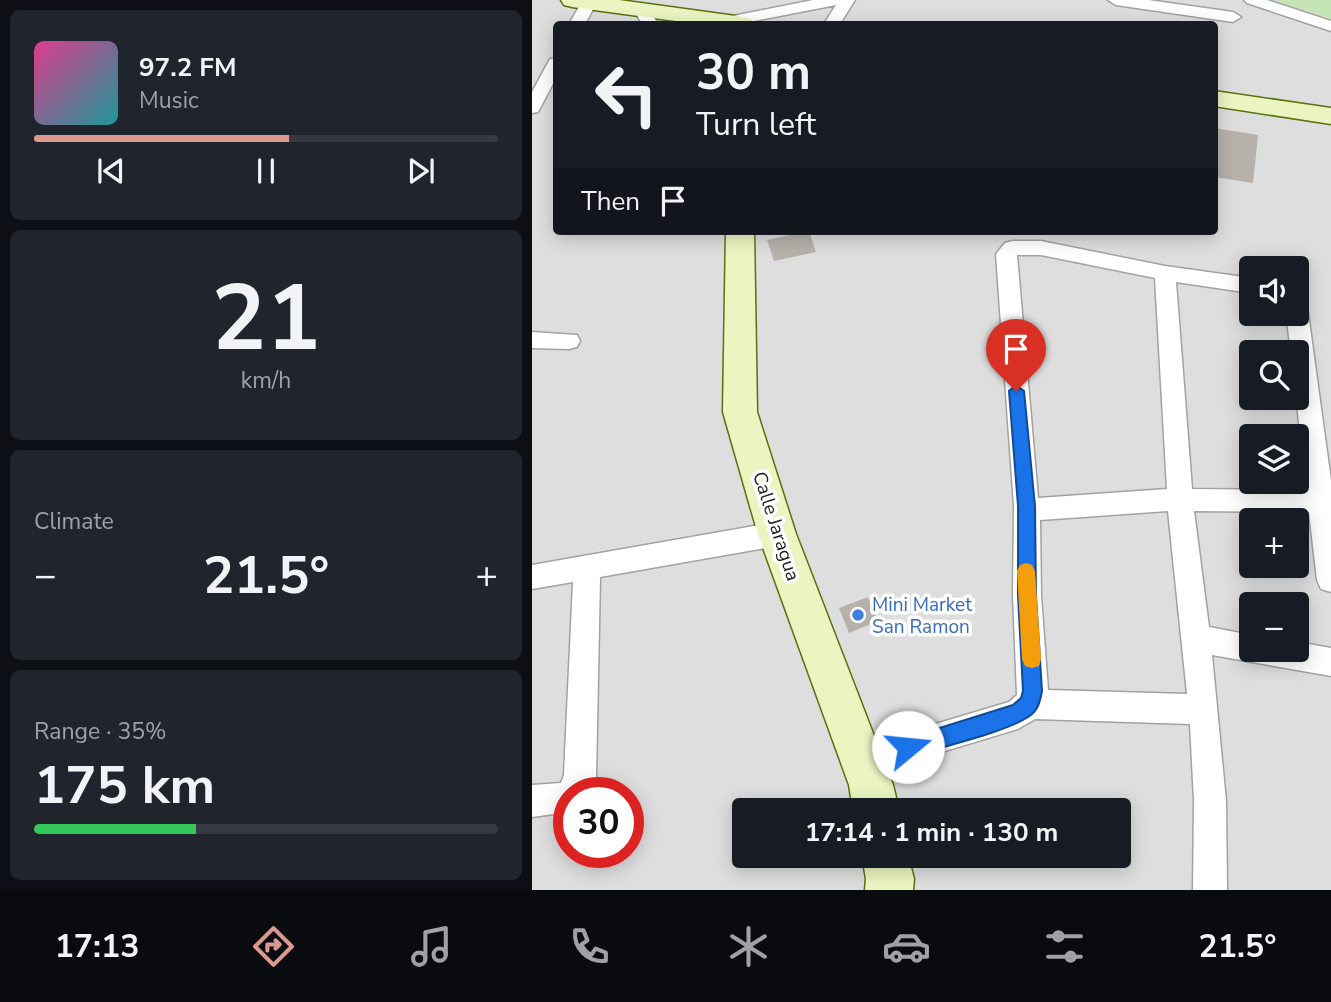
<!DOCTYPE html>
<html lang="en">
<head>
<meta charset="utf-8">
<style>
	:root { --surface:#171b24; --page:#20242c; --text:#f1f3f6; --muted:#9ea1a6; --line:#363941; --accent:#db988f }
	body { margin:0; font-family:"Nunito Sans",sans-serif; background:var(--page); color:var(--text); height:100vh; display:flex; flex-direction:column; font-size:26px; white-space:nowrap }
	* { box-sizing:border-box; margin:0 }
	p { font-size:23px; color:var(--muted) }
	.icon { flex:none; width:38px; height:38px; fill:none; stroke:currentColor; stroke-width:2; stroke-linecap:round; stroke-linejoin:round }
	.map { position:relative; flex:1; overflow:hidden }
	.sheet { display:flex; flex-direction:column; gap:10px; padding:10px; background:#0d0f14; width:532px }
	.sheet>* { flex:none }
	.banner { position:absolute; left:21px; top:21px; width:665px; height:214px; border-radius:7px; box-shadow:0 4px 18px #0003; background:#171b24; color:var(--text); overflow:hidden }
	.fabs { position:absolute; left:707px; top:256px; display:grid; gap:14px }
	.fabs a { display:grid; place-items:center; width:70px; height:70px; border-radius:7px; background:var(--surface); box-shadow:0 4px 18px #0003; font-size:35px }
	.speed { position:absolute; left:21px; top:777px; display:flex; gap:14px; font-size:35px; font-weight:700; text-align:center }
	.speed>* { display:grid; place-content:center; width:91px; height:91px; border-radius:50%; background:var(--surface); box-shadow:0 4px 18px #0003; line-height:1 }
	.speed .limit { border:10px solid #d22; background:#fff; color:#111 }
	.pin { position:absolute; display:grid; place-items:center; width:60px; height:60px; color:#fff; margin:-72px -30px; border-radius:50% 50% 50% 0; rotate:-45deg; box-shadow:0 0 7px #0007 }
	.pin .icon { rotate:45deg }
	.me { position:absolute; width:77px; margin:-38px; rotate:73deg; stroke-linejoin:round; filter:drop-shadow(0 0 5px #0008) }
	.turn { display:flex; align-items:center; gap:24px; height:147px; padding:0 28px; font-size:32px }
	.turn .icon { width:91px; height:91px; stroke-width:2.5 }
	.turn b { display:block; font-size:49px; line-height:60px }
	.then { display:flex; align-items:center; height:66px; padding:0 28px; background:#0003; gap:14px; font-size:26px }
	.big { font-size:52px; font-weight:700; line-height:1.1 }
	.sheet .widget { flex:1; display:flex; flex-direction:column; justify-content:center; gap:10px; min-width:0; padding:0 24px; border-radius:10px; background:var(--page) }
	.sheet .dial { align-items:center; gap:0 }
	.dial b { font-size:91px; line-height:1 }
	.song { display:flex; align-items:center; gap:21px }
	.cover { width:84px; height:84px; border-radius:10px; background:linear-gradient(135deg,hsl(330 70% 55%),hsl(180 70% 35%)) }
	.played { height:7px; border-radius:4px; background:linear-gradient(90deg,var(--accent) 55%,var(--line) 55%) }
	.keys { display:flex; justify-content:space-around; direction:ltr }
	.heat { display:flex; justify-content:space-between; align-items:center; font-size:38px; direction:ltr }
	.charge { height:10px; border-radius:5px; background:linear-gradient(90deg,#34c759 35%,var(--line) 0) }
	.trip { position:absolute; left:200px; top:798px; width:399px; height:70px; border-radius:7px; background:var(--surface); box-shadow:0 4px 18px #0003; font-weight:700; line-height:70px; text-align:center }
	.tabs { display:flex; height:112px; justify-content:space-around; align-items:center; background:#090b0e; color:var(--muted) }
	.tabs .icon { width:49px; height:49px }
	.tabs .on { color:var(--accent) }
	.tabs b { font-size:32px; color:var(--text) }
	main { display:flex; flex:1; min-height:0 }
	.map>svg:first-child { display:block }
	.residential { fill:#dfdede; fill-rule:evenodd }
	.grass { fill:#c6e5b4 }
	.building { fill:#b6b1ab }
	.lines { fill:none; stroke-linecap:round; stroke-linejoin:round }
	.street-casing { stroke:#a2a2a2; stroke-width:3 }
	.secondary-casing { stroke:#5a710f; stroke-width:3 }
	.street { fill:#fff; fill-rule:evenodd }
	.secondary { fill:#ecf5c2; fill-rule:evenodd }
	.route { fill:#1a73e8; stroke:#114b97; stroke-width:2 }
	.slow { fill:#f59e0b }
	.shop-dot { fill:#3f7fe0; stroke:#fff; stroke-width:2.5 }
	.labels { text-anchor:middle; stroke-width:7; stroke-linejoin:round; paint-order:stroke }
	.street-label { font-size:19px; fill:#212121; stroke:#fff }
	.shop-label { font-size:19px; fill:#366cbe; stroke:#fff; text-anchor:start }
</style>
</head>
<body>
<main>
<section class="sheet">
<div class="widget">
<div class="song"><i class="cover"></i><div><b>97.2 FM</b><p>Music</p></div></div>
<div class="played"></div>
<div class="keys"><svg class="icon" aria-label="previous" viewBox="0 0 24 24"><path d="M18 5L8 12l10 7zM5 5v14"/></svg><svg class="icon" aria-label="pause" viewBox="0 0 24 24"><path d="M8 5v14M16 5v14"/></svg><svg class="icon" aria-label="next" viewBox="0 0 24 24"><path d="M6 5l10 7-10 7zM19 5v14"/></svg></div>
</div>
<div class="widget dial"><b>21</b><p>km/h</p></div>
<div class="widget"><p>Climate</p>
<div class="heat"><a>−</a><b class="big">21.5°</b><a>+</a></div>
</div>
<div class="widget"><p>Range · 35%</p><b class="big">175 km</b><div class="charge"></div></div>
</section>
<div class="map">
<svg width="799" height="890" viewBox="0 0 799 890">
	<rect width="100%" height="100%" fill="#f0efe9"/>
	<path class="residential" d="M 0,0 L 799,0 L 799,890 L 0,890 ZM 24,24 L 682,24 L 682,231 L 24,231 ZM 719,268 L 765,268 L 765,313 L 719,313 ZM 719,352 L 765,352 L 765,397 L 719,397 ZM 719,436 L 765,436 L 765,481 L 719,481 ZM 719,520 L 765,520 L 765,565 L 719,565 ZM 719,604 L 765,604 L 765,649 L 719,649 ZM 37,793 L 96,793 L 96,852 L 37,852 ZM 212,810 L 586,810 L 586,856 L 212,856 Z"/>
	<path class="grass" d="M 742,0 L 799,0 L 799,19 L 744,1 Z"/>
	<path class="building" d="M 682,128 L 726,135 L 721,183 L 682,177 Z
		M 277,231 L 284,252 L 242,261 L 235,240 Z
		M 336,597 L 346,621 L 317,633 L 307,608 Z"/>
	<g class="lines">
		<g class="street-casing">
			<path id="street" d="M 51,0 L 65,2 L 53,24 L 37,24 Z
				M 281,0 L 323,0 L 308,24 L 292,24 L 304,5 L 207,24 L 190,24 L 188,22 L 196,17 Z
				M 576,0 L 616,0 L 701,12 L 709,17 L 701,22 L 584,5 Z
				M 712,0 L 735,0 L 799,21 L 799,31 L 715,3 Z
				M 110,5 L 116,7 L 126,24 L 110,24 L 102,10 Z
				M 24,58 L 24,78 L 6,112 L 0,113 L 0,92 L 18,59 Z
				M 480,241 L 509,241 L 633,266 L 719,278 L 719,293 L 644,282 L 660,489 L 775,490 L 764,397 L 765,352 L 759,352 L 754,313 L 765,313 L 765,305 L 773,307 L 776,313 L 799,481 L 799,592 L 789,589 L 785,580 L 777,512 L 662,511 L 677,627 L 719,635 L 719,649 L 765,649 L 765,642 L 799,648 L 799,676 L 680,655 L 694,801 L 695,890 L 661,890 L 662,801 L 658,724 L 503,719 L 486,729 L 330,776 L 319,772 L 315,761 L 319,750 L 330,746 L 477,702 L 485,695 L 481,596 L 482,506 L 464,254 L 473,243 ZM 485,255 L 509,255 L 623,278 L 635,489 L 506,498 ZM 636,511 L 655,694 L 516,690 L 509,596 L 508,520 Z
				M 0,332 L 45,335 L 48,341 L 45,347 L 37,349 L 0,348 Z
				M 245,522 L 254,526 L 258,534 L 254,542 L 245,546 L 68,577 L 64,778 L 57,793 L 37,793 L 37,812 L 0,817 L 0,785 L 29,783 L 32,775 L 41,582 L 0,589 L 0,565 Z"/>
		</g>
		<g class="secondary-casing">
			<path id="secondary" d="M 29,0 L 87,0 L 211,17 L 219,19 L 222,24 L 166,24 L 40,7 L 32,5 Z
				M 682,91 L 799,108 L 799,124 L 682,106 Z
				M 194,231 L 222,231 L 225,412 L 264,534 L 361,785 L 367,810 L 321,810 L 317,785 L 226,534 L 191,412 Z
				M 330,856 L 376,856 L 382,879 L 381,890 L 333,890 L 334,879 Z"/>
		</g>
		<use href="#street" class="street"/>
		<use href="#secondary" class="secondary"/>
	</g>
	<path class="route" d="M 484,385 L 492,391 L 503,506 L 504,596 L 510,691 C 509,697 507,706 503,711 C 490,729 401,749 376,757 L 369,754 L 366,747 L 369,740 L 481,705 L 489,698 L 491,691 L 486,596 L 486,506 L 477,391 Z"/>
	<path class="slow" d="M 494,563 L 500,565 L 503,571 L 509,659 L 507,666 L 500,668 L 493,666 L 490,659 L 485,571 L 488,565 Z"/>
	<circle class="shop-dot" cx="326" cy="615" r="7"/>
	<g class="labels">
		<g class="street-label">
			<text transform="translate(245 526) rotate(72)" y="7">Calle Jaragua</text>
		</g>
		<g class="shop-label">
			<text x="340" y="611">Mini Market<tspan x="340" dy="22">San Ramon</tspan></text>
		</g>
	</g>
</svg>
<div class="fabs">
<a><svg class="icon" aria-label="sound" viewBox="0 0 24 24"><path d="M4 9h4l5-4v14l-5-4H4zM17 9q2 3 0 6"/></svg></a>
<a><svg class="icon" aria-label="search" viewBox="0 0 24 24"><circle cx="10" cy="10" r="6"/><path d="M15 15l6 6"/></svg></a>
<a><svg class="icon" aria-label="layers" viewBox="0 0 24 24"><path d="M12 4l9 5-9 5-9-5zM3 14l9 5 9-5"/></svg></a>
<a>+</a>
<a>−</a>
</div>
<div class="speed"><div class="limit">30</div></div>
<div class="pin" style="left:484px;top:391px;background:#d93025"><svg class="icon" aria-label="arrive" viewBox="0 0 24 24"><path d="M6 21V4h12l-3 4 3 4H6"/></svg></div>
<svg class="me" style="left:376px;top:747px" viewBox="-20 -20 40 40"><circle r="19" fill="#fff"/><path d="M0-13L10 11 0 6-10 11z" fill="#1a73e8"/></svg>
<div class="trip">17:14 · 1 min · 130 m</div>
<div class="banner">
<div class="turn"><svg class="icon" aria-label="left" viewBox="0 0 24 24"><path d="M17 20v-9H6M10 6l-5 5 5 5"/></svg><div><b>30 m</b>Turn left</div></div>
<div class="then">Then<svg class="icon" aria-label="arrive" viewBox="0 0 24 24"><path d="M6 21V4h12l-3 4 3 4H6"/></svg></div>
</div>
</div>
</main>
<nav class="tabs">
<b>17:13</b>
<svg class="icon on" aria-label="directions" viewBox="0 0 24 24"><path d="M12 3l9 9-9 9-9-9zM9 14v-3h6M13 9l2 2-2 2"/></svg>
<svg class="icon" aria-label="music" viewBox="0 0 24 24"><path d="M9 18V5l10-2v13"/><circle cx="6" cy="18" r="3"/><circle cx="16" cy="16" r="3"/></svg>
<svg class="icon" aria-label="phone" viewBox="0 0 24 24"><path d="M5 4h4l2 5-3 2q2 4 5 5l2-3 5 2v4C11 20 4 13 5 4z"/></svg>
<svg class="icon" aria-label="climate" viewBox="0 0 24 24"><path d="M12 3v18M4 7l16 10M4 17L20 7"/></svg>
<svg class="icon" aria-label="car" viewBox="0 0 24 24"><path d="M5 17H2v-5l4-1 3-4h7l3 4 3 1v5h-3M9 17h6M6 11h13"/><circle cx="7" cy="17" r="2"/><circle cx="17" cy="17" r="2"/></svg>
<svg class="icon" aria-label="filters" viewBox="0 0 24 24"><path d="M4 7h16M4 17h16"/><circle cx="9" cy="7" r="2"/><circle cx="15" cy="17" r="2"/></svg>
<b>21.5°</b>
</nav>
</body>
</html>
